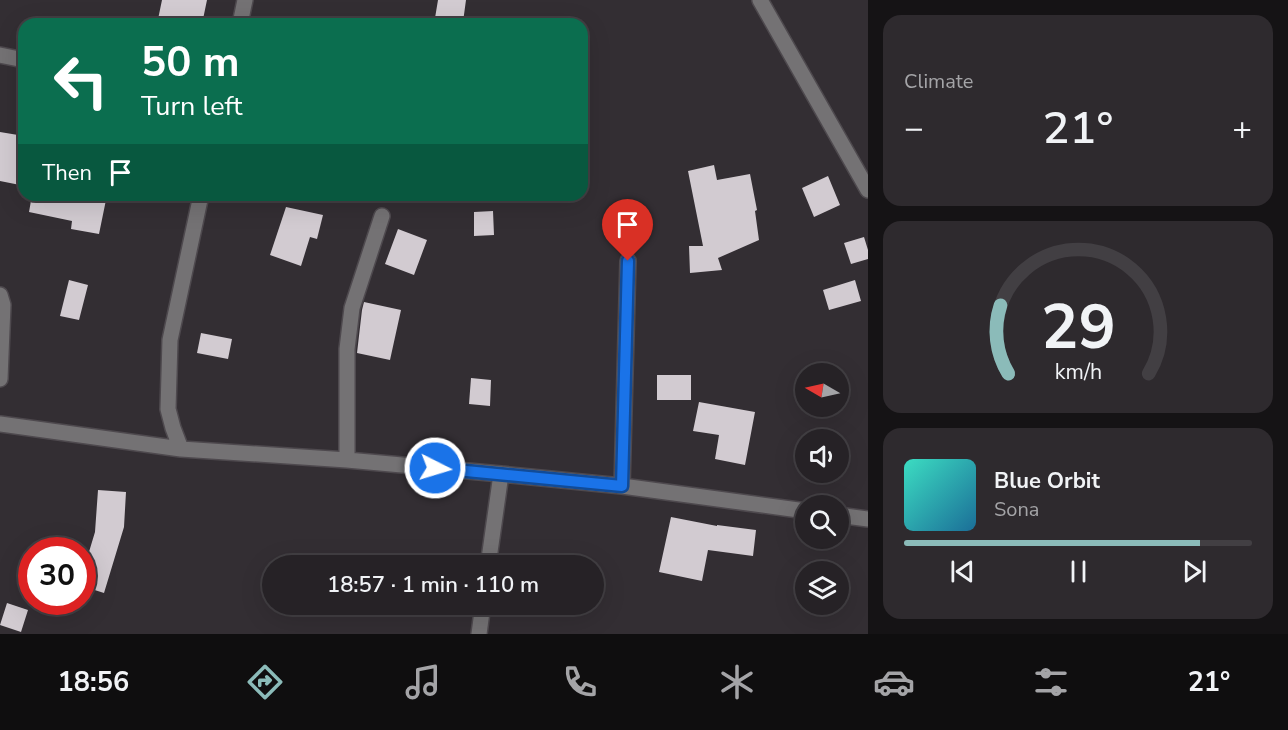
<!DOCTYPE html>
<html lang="en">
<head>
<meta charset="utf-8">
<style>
	:root { --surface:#262226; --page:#2e2a2e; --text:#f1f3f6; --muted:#a4a4a7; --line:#423f43; --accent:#8bbbb9 }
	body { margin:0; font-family:"Nunito Sans",sans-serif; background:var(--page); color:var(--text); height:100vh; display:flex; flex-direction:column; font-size:22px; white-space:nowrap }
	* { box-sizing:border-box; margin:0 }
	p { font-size:20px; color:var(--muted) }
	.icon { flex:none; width:33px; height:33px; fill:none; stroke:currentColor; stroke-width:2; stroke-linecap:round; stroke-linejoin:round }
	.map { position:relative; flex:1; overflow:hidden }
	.details { display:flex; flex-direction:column; gap:15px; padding:15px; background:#151315; width:420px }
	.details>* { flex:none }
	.hud { position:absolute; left:18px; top:18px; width:570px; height:183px; border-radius:18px; box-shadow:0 6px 24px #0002,0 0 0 2px var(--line); background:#0b6e4f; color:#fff; overflow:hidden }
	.needle { width:39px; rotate:279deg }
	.controls { position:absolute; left:795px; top:363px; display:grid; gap:12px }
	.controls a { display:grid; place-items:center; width:54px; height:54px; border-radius:50%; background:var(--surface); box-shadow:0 6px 24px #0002,0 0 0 2px var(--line); font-size:30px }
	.speed { position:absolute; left:18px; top:537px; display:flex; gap:12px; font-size:30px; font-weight:700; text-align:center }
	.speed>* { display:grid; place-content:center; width:78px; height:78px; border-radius:50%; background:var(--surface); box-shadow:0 6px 24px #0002,0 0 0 2px var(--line); line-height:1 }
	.speed .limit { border:9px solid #d22; background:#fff; color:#111 }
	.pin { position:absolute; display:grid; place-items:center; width:51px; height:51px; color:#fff; margin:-62px -26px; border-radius:50% 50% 50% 0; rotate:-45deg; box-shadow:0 0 6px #0007 }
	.pin .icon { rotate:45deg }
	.me { position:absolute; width:66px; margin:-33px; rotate:95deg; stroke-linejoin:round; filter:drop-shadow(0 0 4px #0008) }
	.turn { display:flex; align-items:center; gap:21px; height:126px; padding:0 24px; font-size:27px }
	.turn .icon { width:78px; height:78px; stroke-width:2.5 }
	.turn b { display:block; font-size:42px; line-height:51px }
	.then { display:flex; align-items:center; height:57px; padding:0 24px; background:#0003; gap:12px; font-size:22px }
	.big { font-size:45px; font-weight:600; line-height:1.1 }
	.details .card { flex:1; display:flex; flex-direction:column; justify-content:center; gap:9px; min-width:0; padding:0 21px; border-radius:18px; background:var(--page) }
	.details .dial { align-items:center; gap:0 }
	.dial svg { height:156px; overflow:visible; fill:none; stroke:var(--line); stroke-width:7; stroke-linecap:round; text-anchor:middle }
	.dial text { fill:var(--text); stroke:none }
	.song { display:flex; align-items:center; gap:18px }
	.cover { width:72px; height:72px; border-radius:9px; background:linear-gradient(135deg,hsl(170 70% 55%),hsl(200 70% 35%)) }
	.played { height:6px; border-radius:3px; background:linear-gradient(90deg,var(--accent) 85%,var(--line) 85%) }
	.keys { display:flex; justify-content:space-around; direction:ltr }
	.heat { display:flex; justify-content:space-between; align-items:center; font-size:33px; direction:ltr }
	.trip { position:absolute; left:262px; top:555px; width:342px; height:60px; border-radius:30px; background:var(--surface); box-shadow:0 6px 24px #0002,0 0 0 2px var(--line); font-weight:600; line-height:60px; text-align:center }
	.dock { display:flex; height:96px; justify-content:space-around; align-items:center; background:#0f0e0f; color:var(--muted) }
	.dock .icon { width:42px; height:42px }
	.dock .current { color:var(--accent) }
	.dock b { font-size:27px; color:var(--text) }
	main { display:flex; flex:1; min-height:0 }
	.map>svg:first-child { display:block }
	.building { fill:#d2cbd1 }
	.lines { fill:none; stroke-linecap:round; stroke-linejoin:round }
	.minor-casing { stroke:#4e494e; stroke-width:18 }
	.minor { stroke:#747274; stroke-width:15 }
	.route-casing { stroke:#114b97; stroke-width:15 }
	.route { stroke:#1a73e8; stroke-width:10 }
</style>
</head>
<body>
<main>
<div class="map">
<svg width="868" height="634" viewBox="0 0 868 634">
	<rect width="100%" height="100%" fill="#332e33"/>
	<path class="building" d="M 162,0 L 207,0 L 202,24 L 157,24 Z
		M 438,0 L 466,0 L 463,22 L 435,18 Z
		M 0,132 L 24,136 L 24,165 L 20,185 L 0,181 Z
		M 714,165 L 717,180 L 750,174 L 757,210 L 755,211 L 759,240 L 718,258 L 722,270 L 690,273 L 689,246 L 703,246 L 688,171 Z
		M 828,176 L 840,205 L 814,217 L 802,188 Z
		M 32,195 L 107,195 L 99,234 L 71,229 L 72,221 L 29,212 Z
		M 286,207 L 323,215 L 317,239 L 310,237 L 301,266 L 270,255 Z
		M 493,211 L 494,235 L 474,236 L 474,212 Z
		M 398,229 L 427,240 L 414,275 L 385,264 Z
		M 864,237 L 868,250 L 868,259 L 851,264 L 844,243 Z
		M 69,280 L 88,285 L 79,320 L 60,316 Z
		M 855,280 L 861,301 L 829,310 L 823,290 Z
		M 364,302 L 401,310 L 390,360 L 357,353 L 362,310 Z
		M 201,333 L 232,339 L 228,359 L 197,353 Z
		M 657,375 L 691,375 L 691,400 L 657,400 Z
		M 471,378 L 491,380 L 490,406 L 469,404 Z
		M 699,402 L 755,412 L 745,465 L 715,459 L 719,435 L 693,431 Z
		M 98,490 L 126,492 L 124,527 L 104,593 L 82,586 L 82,575 L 95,532 Z
		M 671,517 L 717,526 L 717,525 L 756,530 L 753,556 L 708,550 L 702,581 L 659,572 Z
		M 7,603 L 28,610 L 21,632 L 0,625 Z"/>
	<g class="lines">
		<g class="minor-casing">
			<path id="minor" d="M 760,0 L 868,190
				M 240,24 L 245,0
				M 0,55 L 24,60
				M 0,295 L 3,305 L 0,379
				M 0,424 L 181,449 L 347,460 L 501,474 L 622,486 L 806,511
				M 181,449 L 173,428 L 168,409 L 170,340 L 201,195
				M 347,460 L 347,349 L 352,308 L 382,216
				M 622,486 L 628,261
				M 838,515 L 868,519
				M 488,566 L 501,474
				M 479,634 L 483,604"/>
		</g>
		<use href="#minor" class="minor"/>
	</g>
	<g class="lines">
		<g class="route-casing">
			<path id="route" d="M 435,468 L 622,486 L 628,261"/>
		</g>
		<use href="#route" class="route"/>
	</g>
</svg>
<div class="controls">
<a><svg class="needle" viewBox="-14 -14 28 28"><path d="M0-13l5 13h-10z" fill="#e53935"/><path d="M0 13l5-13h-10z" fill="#a4a4a7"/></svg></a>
<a><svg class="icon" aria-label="sound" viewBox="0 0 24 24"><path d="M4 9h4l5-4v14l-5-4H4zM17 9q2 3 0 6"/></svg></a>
<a><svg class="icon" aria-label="search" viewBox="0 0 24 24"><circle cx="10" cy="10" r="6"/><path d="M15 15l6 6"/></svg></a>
<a><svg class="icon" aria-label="layers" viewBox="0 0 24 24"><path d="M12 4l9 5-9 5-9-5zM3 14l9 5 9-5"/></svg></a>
</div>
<div class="speed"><div class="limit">30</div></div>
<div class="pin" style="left:628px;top:261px;background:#d93025"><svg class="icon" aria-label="arrive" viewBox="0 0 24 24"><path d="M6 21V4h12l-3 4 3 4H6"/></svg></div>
<svg class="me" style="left:435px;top:468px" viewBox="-20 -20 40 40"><circle r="17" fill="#1a73e8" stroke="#fff" stroke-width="3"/><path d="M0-11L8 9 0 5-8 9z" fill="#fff"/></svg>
<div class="trip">18:57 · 1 min · 110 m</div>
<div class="hud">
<div class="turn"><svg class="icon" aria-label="left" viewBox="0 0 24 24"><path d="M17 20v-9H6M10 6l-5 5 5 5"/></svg><div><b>50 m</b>Turn left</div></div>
<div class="then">Then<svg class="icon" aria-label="arrive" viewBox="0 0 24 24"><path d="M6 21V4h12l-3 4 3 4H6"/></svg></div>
</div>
</div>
<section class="details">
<div class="card"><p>Climate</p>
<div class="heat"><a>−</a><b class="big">21°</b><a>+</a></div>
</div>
<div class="card dial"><svg viewBox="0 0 100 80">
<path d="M14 69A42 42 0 1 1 86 69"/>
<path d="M14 69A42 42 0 0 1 10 34" stroke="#8bbbb9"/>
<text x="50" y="56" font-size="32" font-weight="700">29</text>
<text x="50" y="72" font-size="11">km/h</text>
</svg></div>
<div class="card">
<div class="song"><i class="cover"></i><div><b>Blue Orbit</b><p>Sona</p></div></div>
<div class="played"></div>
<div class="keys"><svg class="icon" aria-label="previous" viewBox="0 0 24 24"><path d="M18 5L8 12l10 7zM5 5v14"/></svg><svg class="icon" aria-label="pause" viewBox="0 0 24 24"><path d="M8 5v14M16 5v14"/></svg><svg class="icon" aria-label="next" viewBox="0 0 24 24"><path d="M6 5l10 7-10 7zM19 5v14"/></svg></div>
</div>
</section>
</main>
<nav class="dock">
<b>18:56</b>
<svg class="icon current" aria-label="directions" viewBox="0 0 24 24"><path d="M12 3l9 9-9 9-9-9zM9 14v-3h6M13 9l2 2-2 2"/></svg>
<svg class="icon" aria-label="music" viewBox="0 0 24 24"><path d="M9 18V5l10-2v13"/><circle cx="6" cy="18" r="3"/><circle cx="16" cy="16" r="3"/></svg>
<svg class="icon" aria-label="phone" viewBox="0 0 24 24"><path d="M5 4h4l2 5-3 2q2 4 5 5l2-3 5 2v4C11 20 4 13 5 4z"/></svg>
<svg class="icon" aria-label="climate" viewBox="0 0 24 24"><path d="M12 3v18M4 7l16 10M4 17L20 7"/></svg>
<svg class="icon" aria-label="car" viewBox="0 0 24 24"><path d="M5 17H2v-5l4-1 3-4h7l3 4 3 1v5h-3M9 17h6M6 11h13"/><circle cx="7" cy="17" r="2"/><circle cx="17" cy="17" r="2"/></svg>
<svg class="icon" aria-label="filters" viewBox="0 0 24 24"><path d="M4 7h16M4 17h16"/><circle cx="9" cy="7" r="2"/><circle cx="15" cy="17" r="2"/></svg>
<b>21°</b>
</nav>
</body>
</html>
